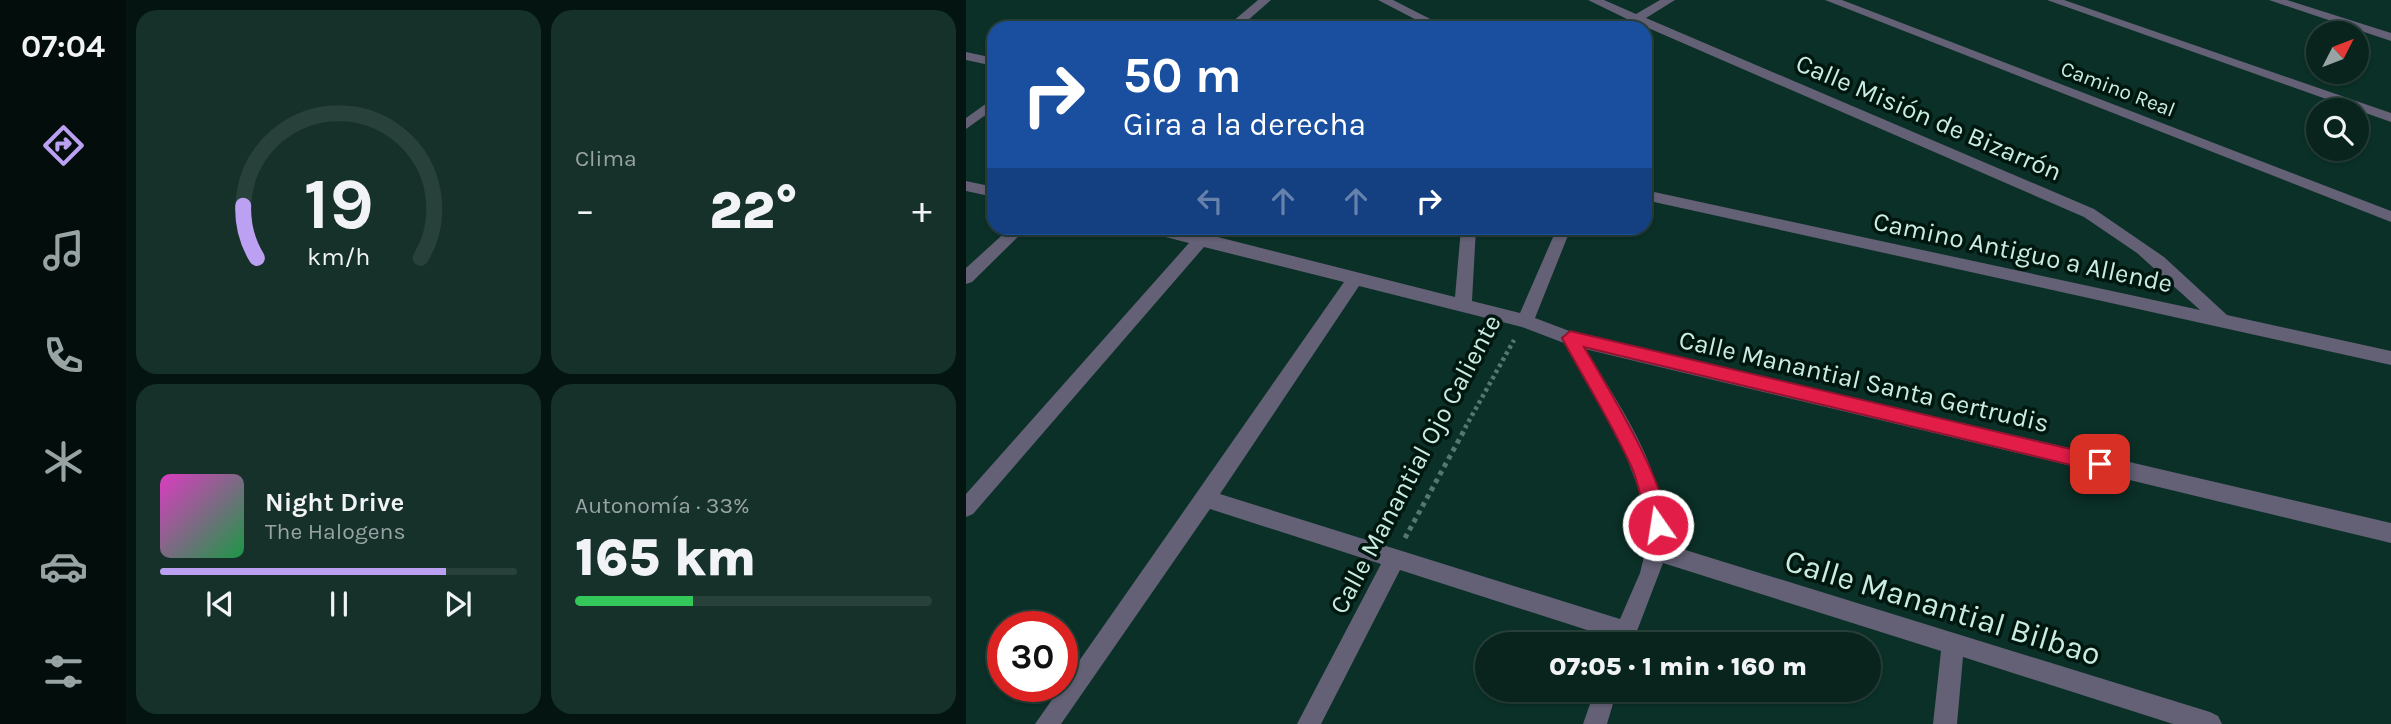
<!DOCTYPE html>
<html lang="es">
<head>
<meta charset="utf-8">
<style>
	:root { --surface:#08241d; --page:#16302a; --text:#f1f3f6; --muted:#98a4a4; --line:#29413b; --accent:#bca0f2 }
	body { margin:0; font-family:Karla,sans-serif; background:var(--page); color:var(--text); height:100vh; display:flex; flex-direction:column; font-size:26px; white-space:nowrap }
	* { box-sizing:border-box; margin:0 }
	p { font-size:23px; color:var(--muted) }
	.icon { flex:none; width:38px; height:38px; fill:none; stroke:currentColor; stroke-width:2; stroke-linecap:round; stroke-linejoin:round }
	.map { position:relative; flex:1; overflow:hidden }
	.sheet { display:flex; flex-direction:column; gap:10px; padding:10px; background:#041410; width:840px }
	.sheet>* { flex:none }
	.top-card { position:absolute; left:21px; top:21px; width:665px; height:214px; border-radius:21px; box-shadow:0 2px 5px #0004,0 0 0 2px var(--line); background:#1a4fa0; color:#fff; overflow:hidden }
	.needle { width:46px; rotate:48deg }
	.buttons { position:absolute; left:1340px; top:21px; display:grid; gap:14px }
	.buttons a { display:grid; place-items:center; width:63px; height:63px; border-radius:50%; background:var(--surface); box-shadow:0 2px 5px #0004,0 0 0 2px var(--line); font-size:35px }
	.speed { position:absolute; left:21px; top:611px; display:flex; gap:14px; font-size:35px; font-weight:700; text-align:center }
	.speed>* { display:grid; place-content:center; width:91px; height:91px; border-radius:50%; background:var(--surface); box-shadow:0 2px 5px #0004,0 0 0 2px var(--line); line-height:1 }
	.speed .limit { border:10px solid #d22; background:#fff; color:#111 }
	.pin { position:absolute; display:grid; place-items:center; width:60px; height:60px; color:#fff; margin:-30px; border-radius:14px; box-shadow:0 4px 10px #0006 }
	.me { position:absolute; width:77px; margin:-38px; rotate:347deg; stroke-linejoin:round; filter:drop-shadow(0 0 5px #0008) }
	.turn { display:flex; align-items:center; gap:24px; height:147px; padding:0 21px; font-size:32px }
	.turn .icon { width:91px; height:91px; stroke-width:2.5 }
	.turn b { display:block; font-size:49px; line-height:60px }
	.lanes { display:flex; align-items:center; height:66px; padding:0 21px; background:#0003; justify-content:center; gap:35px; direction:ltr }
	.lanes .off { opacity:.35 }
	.big { font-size:52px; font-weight:800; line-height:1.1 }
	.sheet .card { flex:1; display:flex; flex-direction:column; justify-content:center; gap:10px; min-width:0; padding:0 24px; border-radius:21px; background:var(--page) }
	.sheet .dial { align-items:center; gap:0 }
	.dial svg { height:182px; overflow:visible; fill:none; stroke:var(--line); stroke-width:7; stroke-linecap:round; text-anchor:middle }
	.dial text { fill:var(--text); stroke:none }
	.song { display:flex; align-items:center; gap:21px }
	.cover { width:84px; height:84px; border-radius:10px; background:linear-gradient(135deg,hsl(310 70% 55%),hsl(140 70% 35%)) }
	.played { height:7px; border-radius:4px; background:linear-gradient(90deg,var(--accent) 80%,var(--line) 80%) }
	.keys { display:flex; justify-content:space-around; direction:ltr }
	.heat { display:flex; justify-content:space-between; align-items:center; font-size:38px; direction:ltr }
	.charge { height:10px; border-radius:5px; background:linear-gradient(90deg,#34c759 33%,var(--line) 0) }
	.sheet .tiles { flex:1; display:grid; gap:10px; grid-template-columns:repeat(2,1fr) }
	.trip { position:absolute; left:509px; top:632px; width:406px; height:70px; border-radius:35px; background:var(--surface); box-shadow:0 2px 5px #0004,0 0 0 2px var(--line); font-weight:800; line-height:70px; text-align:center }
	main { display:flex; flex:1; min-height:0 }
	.tabs { display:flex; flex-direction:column; width:126px; justify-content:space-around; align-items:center; background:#030e0c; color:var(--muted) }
	.tabs .icon { width:49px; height:49px }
	.tabs .active { color:var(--accent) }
	.tabs b { font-size:32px; color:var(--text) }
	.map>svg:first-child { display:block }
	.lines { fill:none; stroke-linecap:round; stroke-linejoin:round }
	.path-far1 { stroke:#54786e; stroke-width:4.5; stroke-dasharray:3.5 3.5; stroke-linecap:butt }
	.path { stroke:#54786e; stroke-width:5; stroke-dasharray:4.5 4.5; stroke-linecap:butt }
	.minor { fill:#646075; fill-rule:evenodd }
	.route { fill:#e11d48; stroke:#92132f; stroke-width:2 }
	.labels { text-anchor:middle; stroke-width:7; stroke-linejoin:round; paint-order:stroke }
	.far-street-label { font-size:21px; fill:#caece1; stroke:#001710 }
	.street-label { font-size:26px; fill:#caece1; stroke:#001710 }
	.near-street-label { font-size:32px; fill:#caece1; stroke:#001710 }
</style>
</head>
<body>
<main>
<nav class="tabs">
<b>07:04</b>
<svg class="icon active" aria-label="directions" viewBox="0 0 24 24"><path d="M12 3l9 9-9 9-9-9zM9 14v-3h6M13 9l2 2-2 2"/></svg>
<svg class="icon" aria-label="music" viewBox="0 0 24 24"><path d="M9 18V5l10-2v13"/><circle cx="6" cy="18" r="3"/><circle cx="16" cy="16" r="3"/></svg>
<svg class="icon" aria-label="phone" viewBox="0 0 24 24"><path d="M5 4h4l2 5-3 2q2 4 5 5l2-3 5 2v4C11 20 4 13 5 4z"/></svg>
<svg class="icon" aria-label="climate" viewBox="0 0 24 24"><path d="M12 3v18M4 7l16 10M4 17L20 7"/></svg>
<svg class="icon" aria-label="car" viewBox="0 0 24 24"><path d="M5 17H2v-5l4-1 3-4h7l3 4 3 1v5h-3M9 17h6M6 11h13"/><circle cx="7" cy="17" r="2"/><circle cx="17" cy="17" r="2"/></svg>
<svg class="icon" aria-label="filters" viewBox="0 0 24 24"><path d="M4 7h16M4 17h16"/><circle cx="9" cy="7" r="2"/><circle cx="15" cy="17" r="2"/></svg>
</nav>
<section class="sheet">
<div class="tiles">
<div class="card dial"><svg viewBox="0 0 100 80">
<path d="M14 69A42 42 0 1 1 86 69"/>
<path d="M14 69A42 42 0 0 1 8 46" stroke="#bca0f2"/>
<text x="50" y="56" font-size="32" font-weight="700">19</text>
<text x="50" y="72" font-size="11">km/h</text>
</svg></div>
<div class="card"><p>Clima</p>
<div class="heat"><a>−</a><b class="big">22°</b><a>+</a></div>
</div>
<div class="card">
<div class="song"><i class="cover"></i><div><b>Night Drive</b><p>The Halogens</p></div></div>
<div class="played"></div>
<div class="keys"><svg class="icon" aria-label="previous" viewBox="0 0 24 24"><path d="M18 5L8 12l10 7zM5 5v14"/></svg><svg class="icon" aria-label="pause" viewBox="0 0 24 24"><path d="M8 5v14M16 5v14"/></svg><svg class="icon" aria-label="next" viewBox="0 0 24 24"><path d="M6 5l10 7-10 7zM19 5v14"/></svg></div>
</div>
<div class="card"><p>Autonomía · 33%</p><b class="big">165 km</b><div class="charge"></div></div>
</div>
</section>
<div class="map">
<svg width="1425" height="724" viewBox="0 0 1425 724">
	<rect width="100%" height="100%" fill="#0a3027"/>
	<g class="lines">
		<path class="path-far1" d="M 499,428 L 548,340"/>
		<path class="path" d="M 439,538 L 500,427"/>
		<path class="minor" d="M 292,0 L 305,0 L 273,28 L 259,28 Z
			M 412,0 L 427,0 L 482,28 L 466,28 Z
			M 622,0 L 638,0 L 670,14 L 694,0 L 709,0 L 680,18 L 1128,209 L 1198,257 L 1261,315 L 1425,351 L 1425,365 L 679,200 L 679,190 L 1234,310 L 1171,253 L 1118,217 L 673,24 L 670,28 L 662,28 L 660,25 L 663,20 Z
			M 859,0 L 876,0 L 1425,211 L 1425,222 Z
			M 1081,0 L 1098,0 L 1425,113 L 1425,122 Z
			M 1303,0 L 1321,0 L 1425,33 L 1425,41 Z
			M 0,52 L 28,58 L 28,66 L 0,60 Z
			M 28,98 L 28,109 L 0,129 L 0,118 Z
			M 0,181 L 28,187 L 28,197 L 0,191 Z
			M 44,228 L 61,228 L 6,282 L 0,284 L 0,268 Z
			M 178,228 L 206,228 L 236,233 L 489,297 L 495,228 L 510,228 L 506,301 L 554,313 L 591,228 L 605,228 L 569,318 L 606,332 L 1425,523 L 1425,543 L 619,349 C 656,409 700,471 700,544 L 1244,712 L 1252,716 L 1256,724 L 1207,724 L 997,657 L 991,724 L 967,724 L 975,651 L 697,563 L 666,644 L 644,644 L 646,638 L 434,570 L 355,724 L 331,724 L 415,564 L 244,509 L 95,724 L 69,724 L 378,282 L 238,247 L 7,514 L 0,517 L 0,494 L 223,243 L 180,232 ZM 393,286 L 556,327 L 598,343 L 655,443 L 675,495 L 680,522 L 680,548 L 674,573 L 654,619 L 254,494 Z
			M 629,690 L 651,690 L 641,724 L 617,724 Z"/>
	</g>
	<path class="route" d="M 604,331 L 1134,456 L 1140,458 L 1142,464 L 1140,469 L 1134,472 L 618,347 C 636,378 712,500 698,531 L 692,534 L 685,531 C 676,511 675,489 666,468 C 646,423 619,381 596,338 Z"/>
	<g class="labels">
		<g class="far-street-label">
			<text transform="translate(1152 89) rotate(21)" y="7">Camino Real</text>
		</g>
		<g class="street-label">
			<text transform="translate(963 117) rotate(23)" y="9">Calle Misión de Bizarrón</text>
			<text transform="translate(1057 252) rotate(12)" y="9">Camino Antiguo a Allende</text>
			<text transform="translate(898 381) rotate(13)" y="9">Calle Manantial Santa Gertrudis</text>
			<text transform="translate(449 464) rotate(-62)" y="9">Calle Manantial Ojo Caliente</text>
		</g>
		<g class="near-street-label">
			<text transform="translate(977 607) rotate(17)" y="11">Calle Manantial Bilbao</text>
		</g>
	</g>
</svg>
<div class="buttons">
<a><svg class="needle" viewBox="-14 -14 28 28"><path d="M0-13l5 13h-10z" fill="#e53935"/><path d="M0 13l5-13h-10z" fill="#98a4a4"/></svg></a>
<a><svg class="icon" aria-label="search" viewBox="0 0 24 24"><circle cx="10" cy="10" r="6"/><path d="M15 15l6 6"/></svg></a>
</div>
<div class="speed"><div class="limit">30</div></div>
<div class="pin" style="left:1134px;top:464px;background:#d93025"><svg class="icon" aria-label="arrive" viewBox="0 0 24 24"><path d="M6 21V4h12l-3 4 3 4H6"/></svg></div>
<svg class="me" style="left:692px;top:525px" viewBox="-20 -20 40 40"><circle r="17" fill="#e11d48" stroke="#fff" stroke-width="3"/><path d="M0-11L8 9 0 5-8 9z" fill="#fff"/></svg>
<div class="trip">07:05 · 1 min · 160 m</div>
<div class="top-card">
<div class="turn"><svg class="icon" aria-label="right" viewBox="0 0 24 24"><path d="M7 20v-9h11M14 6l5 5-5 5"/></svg><div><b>50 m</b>Gira a la derecha</div></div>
<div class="lanes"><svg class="icon off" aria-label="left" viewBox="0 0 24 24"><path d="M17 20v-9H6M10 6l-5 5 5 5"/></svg><svg class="icon off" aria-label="ahead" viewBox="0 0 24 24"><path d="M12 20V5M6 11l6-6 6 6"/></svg><svg class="icon off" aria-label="ahead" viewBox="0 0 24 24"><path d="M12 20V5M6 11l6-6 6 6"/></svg><svg class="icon" aria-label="right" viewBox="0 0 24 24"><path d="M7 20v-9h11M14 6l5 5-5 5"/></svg></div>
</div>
</div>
</main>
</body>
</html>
